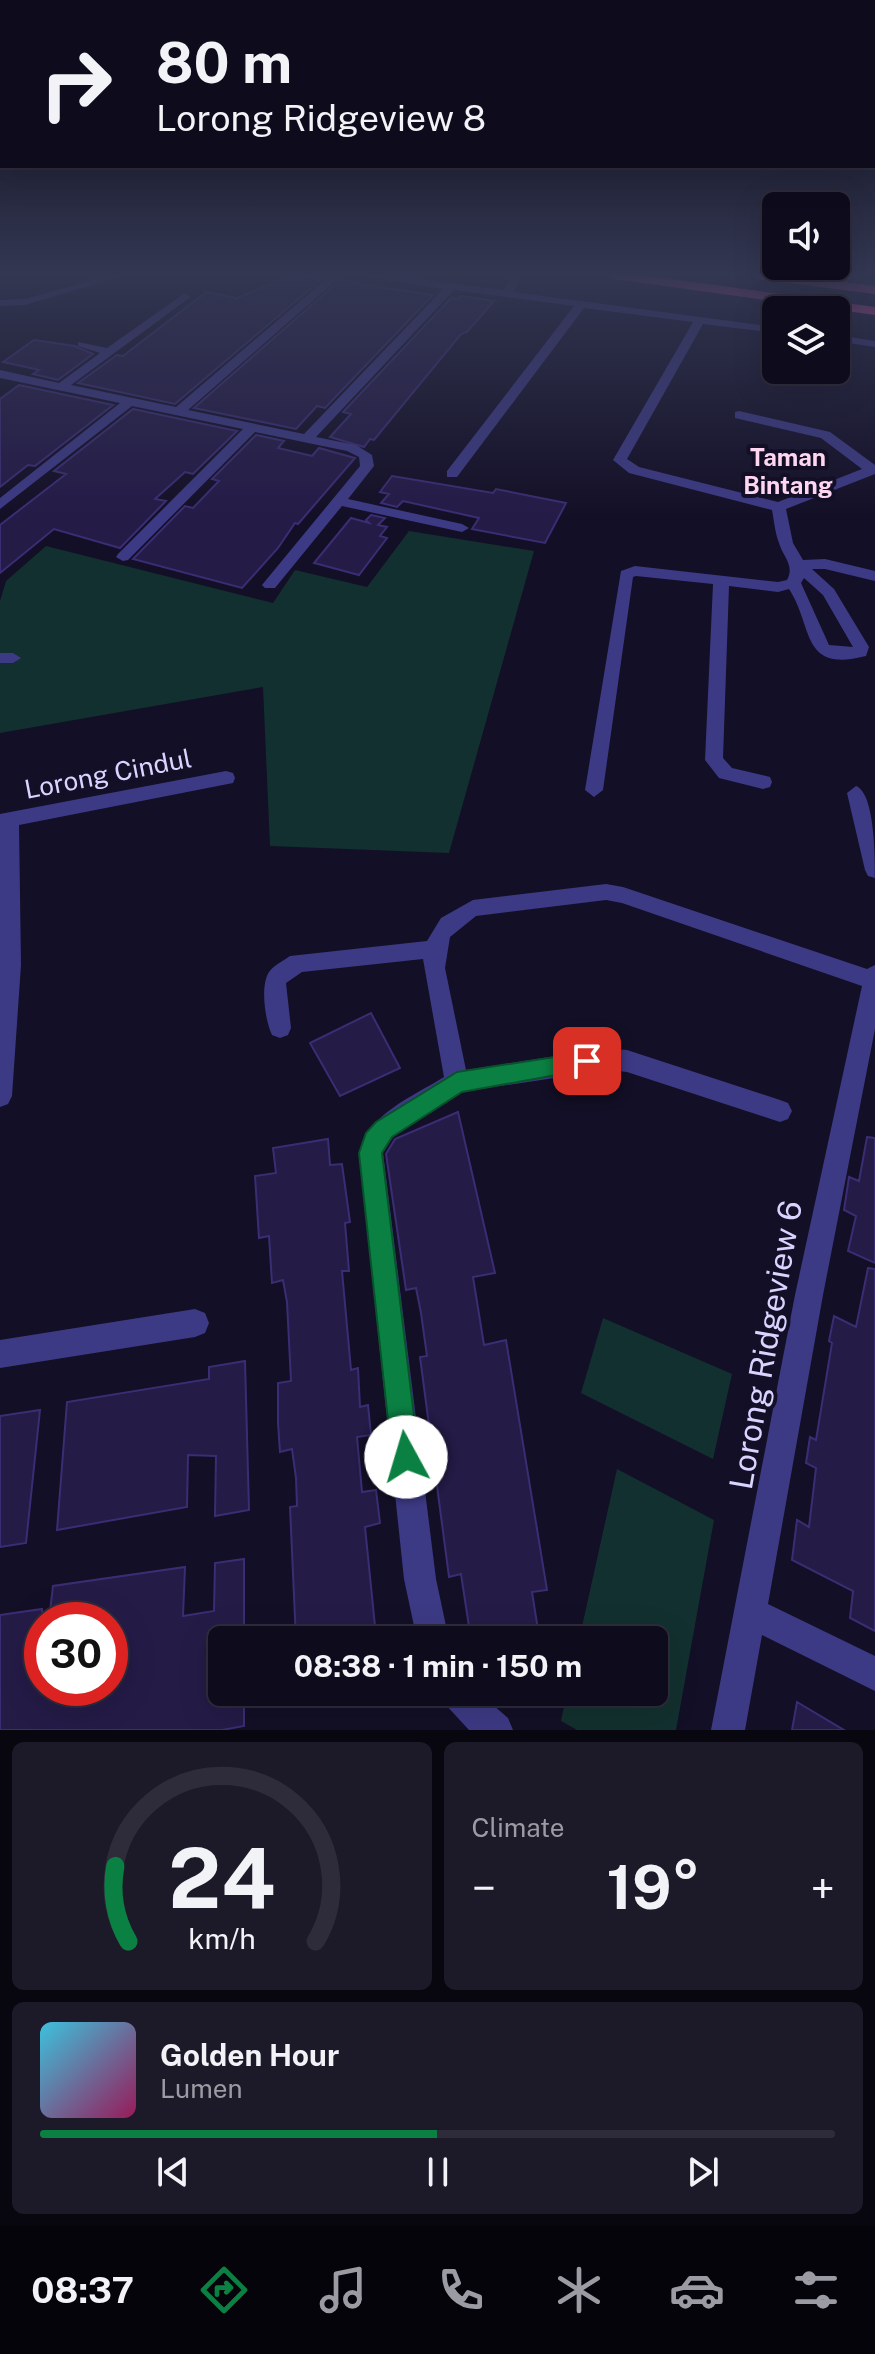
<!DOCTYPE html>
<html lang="en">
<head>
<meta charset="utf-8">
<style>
	:root { --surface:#0e0b1c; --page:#1c1929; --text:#f1f3f6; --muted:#9b9ba3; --line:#2e2b3b; --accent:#0b8043 }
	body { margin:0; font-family:"Public Sans",sans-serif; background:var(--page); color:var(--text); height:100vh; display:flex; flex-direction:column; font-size:30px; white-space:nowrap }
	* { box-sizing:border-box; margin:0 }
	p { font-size:26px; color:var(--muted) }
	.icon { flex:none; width:44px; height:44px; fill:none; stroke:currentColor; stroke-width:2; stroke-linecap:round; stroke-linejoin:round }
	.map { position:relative; height:1730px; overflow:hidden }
	.panel { display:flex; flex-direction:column; gap:12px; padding:12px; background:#08060f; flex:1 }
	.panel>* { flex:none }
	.guide { position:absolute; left:0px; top:0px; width:876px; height:168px; box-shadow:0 8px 32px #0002,0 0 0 2px var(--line); background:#0e0b1c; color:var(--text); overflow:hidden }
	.fabs { position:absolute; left:762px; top:192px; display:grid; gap:16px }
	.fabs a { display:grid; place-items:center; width:88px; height:88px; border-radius:12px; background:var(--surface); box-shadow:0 8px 32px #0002,0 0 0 2px var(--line); font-size:40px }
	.speed { position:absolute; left:24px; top:1602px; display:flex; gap:16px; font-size:40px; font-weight:700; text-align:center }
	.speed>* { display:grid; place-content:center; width:104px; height:104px; border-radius:50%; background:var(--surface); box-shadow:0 8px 32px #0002,0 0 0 2px var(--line); line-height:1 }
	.speed .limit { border:12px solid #d22; background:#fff; color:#111 }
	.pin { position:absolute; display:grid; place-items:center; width:68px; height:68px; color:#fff; margin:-34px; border-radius:16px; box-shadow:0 4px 12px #0006 }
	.me { position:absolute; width:88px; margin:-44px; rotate:354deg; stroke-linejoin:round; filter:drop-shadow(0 0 6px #0008) }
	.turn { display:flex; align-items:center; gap:28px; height:168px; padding:0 24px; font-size:36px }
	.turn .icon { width:104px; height:104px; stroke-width:2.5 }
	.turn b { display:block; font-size:56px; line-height:68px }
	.big { font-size:60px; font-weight:700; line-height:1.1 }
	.panel .tile { flex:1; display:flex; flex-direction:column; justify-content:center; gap:12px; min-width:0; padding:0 28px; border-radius:12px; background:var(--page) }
	.panel .dial { align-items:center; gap:0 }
	.dial svg { height:208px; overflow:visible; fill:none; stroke:var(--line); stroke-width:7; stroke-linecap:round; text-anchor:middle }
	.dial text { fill:var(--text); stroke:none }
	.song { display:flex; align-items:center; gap:24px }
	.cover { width:96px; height:96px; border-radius:12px; background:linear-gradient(135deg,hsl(190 70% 55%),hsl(330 70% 35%)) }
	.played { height:8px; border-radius:4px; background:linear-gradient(90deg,var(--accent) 50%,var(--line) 50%) }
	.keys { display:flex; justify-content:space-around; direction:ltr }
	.heat { display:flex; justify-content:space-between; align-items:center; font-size:44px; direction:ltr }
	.panel .tiles { flex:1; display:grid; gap:12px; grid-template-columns:1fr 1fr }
	.tile:last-child { grid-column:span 2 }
	.trip { position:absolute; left:208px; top:1626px; width:460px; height:80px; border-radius:12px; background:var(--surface); box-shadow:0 8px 32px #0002,0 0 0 2px var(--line); font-weight:700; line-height:80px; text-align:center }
	.menu { display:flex; height:128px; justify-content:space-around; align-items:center; background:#06040b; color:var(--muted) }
	.menu .icon { width:56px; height:56px }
	.menu .current { color:var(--accent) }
	.menu b { font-size:36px; color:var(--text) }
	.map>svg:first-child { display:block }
	.green { fill:#12302f }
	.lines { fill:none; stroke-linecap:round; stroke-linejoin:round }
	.canal { fill:#0a1f44; fill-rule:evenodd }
	.building { fill:#241b47; stroke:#3b2d73; stroke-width:2 }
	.minor { fill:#3d3a85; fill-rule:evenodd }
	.highway { fill:#ff4fa3; fill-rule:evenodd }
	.route { fill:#0b8043; stroke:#07532c; stroke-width:2 }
	.labels { text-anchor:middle; stroke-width:8; stroke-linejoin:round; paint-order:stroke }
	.far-neighbourhood-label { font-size:24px; font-weight:bold; fill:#ffd6f0; stroke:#130f26 }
	.street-label { font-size:26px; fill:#d9d4ff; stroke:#130f26 }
	.near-street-label { font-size:32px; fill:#d9d4ff; stroke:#130f26 }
</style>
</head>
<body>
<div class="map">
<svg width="875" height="1730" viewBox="0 0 875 1730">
	<rect width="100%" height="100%" fill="#130f26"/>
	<path class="green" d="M 409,531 L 534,551 L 449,853 L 270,846 L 263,687 L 0,733 L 0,601 L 6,581 L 46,546 L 273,603 L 295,570 L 367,587 Z
		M 603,1318 L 732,1374 L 713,1459 L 581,1393 Z
		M 617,1469 L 714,1520 L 676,1730 L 577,1730 L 561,1721 L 567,1692 L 654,1692 L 654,1640 L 579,1640 Z"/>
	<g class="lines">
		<path class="canal" d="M 802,275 L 875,280 L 875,286 L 807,278 Z"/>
	</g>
	<path class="building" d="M 292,275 L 323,278 L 175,404 L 78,383 L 117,355 L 123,356 L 206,292 L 237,298 Z
		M 339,281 L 433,295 L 325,408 L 317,406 L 296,429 L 194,408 Z
		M 461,296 L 494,301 L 467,332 L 461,334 L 374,440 L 370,439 L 364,447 L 330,437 L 351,414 L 343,412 L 451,298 L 458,299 Z
		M 34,340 L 75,346 L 93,354 L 58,380 L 33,374 L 39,370 L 35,369 L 3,362 Z
		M 19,385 L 113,405 L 35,466 L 28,465 L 0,487 L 0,399 Z
		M 133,409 L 237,431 L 193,474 L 185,472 L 155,499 L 166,501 L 120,548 L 54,529 L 0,573 L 0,525 L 66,474 L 54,471 Z
		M 256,435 L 284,441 L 278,448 L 312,456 L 319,448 L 355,458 L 298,524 L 295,523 L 278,548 L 242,588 L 133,559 L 185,506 L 193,508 L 219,481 L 212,479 Z
		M 392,476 L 493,493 L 496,489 L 566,503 L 545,543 L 472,529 L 479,518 L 403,501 L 397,507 L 381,503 L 389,494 L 380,492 Z
		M 371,515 L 385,518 L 378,525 L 387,527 L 380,536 L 387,538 L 359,575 L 314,563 L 351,518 L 369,523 L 366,520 Z
		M 371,1013 L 400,1068 L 340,1096 L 310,1043 Z
		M 458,1112 L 495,1273 L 473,1277 L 484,1345 L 506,1340 L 547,1590 L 532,1592 L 539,1636 L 521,1640 L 471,1640 L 461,1574 L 449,1577 L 420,1357 L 427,1356 L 421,1313 L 416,1288 L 406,1290 L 386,1154 L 395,1139 Z
		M 867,1137 L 875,1138 L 875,1263 L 848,1251 L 856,1216 L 844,1210 L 849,1177 L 859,1181 Z
		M 328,1139 L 330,1165 L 342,1164 L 350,1222 L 345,1223 L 349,1271 L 342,1271 L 351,1370 L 358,1368 L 360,1407 L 368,1405 L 371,1435 L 357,1437 L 362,1492 L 376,1490 L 380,1523 L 365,1527 L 376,1636 L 356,1640 L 296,1640 L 290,1507 L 297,1506 L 296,1478 L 292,1449 L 280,1452 L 278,1423 L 278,1383 L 291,1381 L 287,1302 L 283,1280 L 272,1283 L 269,1236 L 259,1238 L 255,1176 L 276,1173 L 273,1148 Z
		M 868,1268 L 875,1269 L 875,1631 L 850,1618 L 853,1591 L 792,1560 L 797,1520 L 809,1527 L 816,1468 L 806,1463 L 810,1437 L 816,1440 L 832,1343 L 829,1341 L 834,1316 L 856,1327 Z
		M 245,1361 L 249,1510 L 215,1516 L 216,1456 L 188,1455 L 187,1507 L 57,1530 L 67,1402 L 209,1379 L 209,1367 Z
		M 40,1410 L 26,1543 L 0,1547 L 0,1416 Z
		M 244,1559 L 244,1640 L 222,1640 L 222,1692 L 244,1692 L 244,1726 L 222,1730 L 0,1730 L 0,1615 L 42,1609 L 42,1688 L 110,1688 L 110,1620 L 49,1620 L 53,1586 L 185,1567 L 183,1616 L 214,1611 L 215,1563 Z
		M 797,1702 L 844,1730 L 792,1730 Z"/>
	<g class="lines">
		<path class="minor" d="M 110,275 L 127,275 L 25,305 L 0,306 L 0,300 L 25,299 Z
			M 331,275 L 342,275 L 188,410 L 304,434 L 443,289 L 359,275 L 388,275 L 504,290 L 512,275 L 522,275 L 513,292 L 776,327 L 776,333 L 703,324 L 627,459 L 639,467 L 778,502 L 862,469 L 821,438 L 735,418 L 735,412 L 739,411 L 830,432 L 875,465 L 875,474 L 786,509 L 793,543 L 803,560 L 825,559 L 875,571 L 875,581 L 825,569 L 812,569 L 834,589 L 869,647 L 866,656 C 800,673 814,627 789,589 L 778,592 L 729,586 L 723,758 L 732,768 L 770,777 L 772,782 L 770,787 L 763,789 L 719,778 L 705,760 L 713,584 L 636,576 L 633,577 L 603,790 L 594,797 L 585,790 L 621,571 L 635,566 L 778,582 L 787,580 C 795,565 783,557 779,543 C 775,533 774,520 772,510 L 629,473 L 613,460 L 693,322 L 584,308 L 457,477 L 447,477 L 447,471 L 574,306 L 454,290 L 316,437 L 356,445 L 372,455 L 374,466 L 348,499 L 462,524 L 469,528 L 462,532 L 342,506 L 275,588 L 265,588 L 262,585 L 360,466 L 359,457 L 347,451 L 255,432 L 128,560 L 123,561 L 116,557 L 118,554 L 243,429 L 132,406 L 0,509 L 0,498 L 120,403 L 0,378 L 0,370 L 59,383 L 100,353 L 78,346 L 78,342 L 107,348 L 185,293 L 190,296 L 189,298 L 71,385 L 176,407 ZM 804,578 L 823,595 L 853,647 L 829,645 L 801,583 Z
			M 836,335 L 875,341 L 875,347 L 836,341 Z
			M 0,653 L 13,653 L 21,658 L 13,663 L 0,663 Z
			M 226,771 L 233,773 L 235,778 L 233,783 L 19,825 L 21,965 L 12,1096 L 8,1104 L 0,1107 L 0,814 Z
			M 856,786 C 875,793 875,858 875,878 L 868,876 L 865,870 L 847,793 Z
			M 606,884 L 623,887 L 867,969 L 875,965 L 875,1029 L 823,1295 L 768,1604 L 875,1656 L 875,1691 L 762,1635 L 745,1730 L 711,1730 L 795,1295 L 862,986 L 622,903 L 606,900 L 476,916 L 450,937 L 445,968 L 466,1070 L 607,1048 L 627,1050 L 780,1100 L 788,1103 L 792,1111 L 788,1119 L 780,1122 L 627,1072 L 607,1070 L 461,1092 L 393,1137 L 383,1153 L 436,1579 L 449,1640 L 417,1640 L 404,1579 L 359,1153 C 368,1114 412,1097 444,1077 L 423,959 L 302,972 L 286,983 L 291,1028 L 288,1035 L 280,1038 L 272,1035 C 265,1020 260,986 269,972 C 274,965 283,961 290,956 L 427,941 L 441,918 L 473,900 Z
			M 195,1309 L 205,1313 L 209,1323 L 205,1333 L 195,1337 L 0,1368 L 0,1340 Z
			M 440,1692 L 478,1692 L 508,1718 L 513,1730 L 469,1730 L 445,1704 Z"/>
		<path class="highway" d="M 609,275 L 643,275 L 875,307 L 875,315 L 615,279 Z
			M 752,275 L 788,275 L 875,286 L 875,294 L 758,279 Z"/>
	</g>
	<linearGradient id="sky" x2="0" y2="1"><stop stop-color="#0a0815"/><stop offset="0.53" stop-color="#333752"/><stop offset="1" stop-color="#333752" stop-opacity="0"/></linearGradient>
	<rect width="875" height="517" fill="url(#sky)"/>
	<path class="route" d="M 587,1052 L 595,1054 L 598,1061 L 595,1068 L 462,1092 L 392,1137 L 382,1153 L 419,1457 L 415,1467 L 406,1471 L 396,1467 L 392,1457 L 359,1153 L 366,1133 L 376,1122 L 457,1072 Z"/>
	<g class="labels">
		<g class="far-neighbourhood-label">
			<text x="788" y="466">Taman<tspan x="788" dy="28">Bintang</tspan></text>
		</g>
		<g class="street-label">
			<text transform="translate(108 774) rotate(-11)" y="9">Lorong Cindul</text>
		</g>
		<g class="near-street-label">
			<text transform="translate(766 1345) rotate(-80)" y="11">Lorong Ridgeview 6</text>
		</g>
	</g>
</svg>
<div class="fabs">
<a><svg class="icon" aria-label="sound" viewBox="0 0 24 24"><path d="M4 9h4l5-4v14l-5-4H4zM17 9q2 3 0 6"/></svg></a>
<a><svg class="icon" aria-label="layers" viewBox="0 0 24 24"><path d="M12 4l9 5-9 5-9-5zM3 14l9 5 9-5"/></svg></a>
</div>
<div class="speed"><div class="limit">30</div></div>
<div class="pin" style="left:587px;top:1061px;background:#d93025"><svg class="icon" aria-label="arrive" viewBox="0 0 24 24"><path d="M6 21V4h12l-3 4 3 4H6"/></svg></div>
<svg class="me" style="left:406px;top:1457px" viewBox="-20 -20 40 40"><circle r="19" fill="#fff"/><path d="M0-13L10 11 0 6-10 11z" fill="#0b8043"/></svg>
<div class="trip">08:38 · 1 min · 150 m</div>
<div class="guide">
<div class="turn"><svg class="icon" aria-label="right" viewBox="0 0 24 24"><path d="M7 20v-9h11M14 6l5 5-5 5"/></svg><div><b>80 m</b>Lorong Ridgeview 8</div></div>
</div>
</div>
<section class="panel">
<div class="tiles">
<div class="tile dial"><svg viewBox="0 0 100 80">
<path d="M14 69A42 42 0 1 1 86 69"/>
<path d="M14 69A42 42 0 0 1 9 40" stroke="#0b8043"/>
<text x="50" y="56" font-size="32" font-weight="700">24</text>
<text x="50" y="72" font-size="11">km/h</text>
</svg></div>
<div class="tile"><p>Climate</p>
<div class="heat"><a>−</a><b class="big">19°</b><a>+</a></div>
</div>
<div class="tile">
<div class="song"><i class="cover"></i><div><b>Golden Hour</b><p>Lumen</p></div></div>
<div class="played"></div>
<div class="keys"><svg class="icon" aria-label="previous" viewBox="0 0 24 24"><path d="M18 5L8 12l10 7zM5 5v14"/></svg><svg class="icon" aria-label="pause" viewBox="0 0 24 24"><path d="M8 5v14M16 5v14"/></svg><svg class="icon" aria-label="next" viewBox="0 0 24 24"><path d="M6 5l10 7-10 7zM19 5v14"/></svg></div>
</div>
</div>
</section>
<nav class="menu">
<b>08:37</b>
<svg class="icon current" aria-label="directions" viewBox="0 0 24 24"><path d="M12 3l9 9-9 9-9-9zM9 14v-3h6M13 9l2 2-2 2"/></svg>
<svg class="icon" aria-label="music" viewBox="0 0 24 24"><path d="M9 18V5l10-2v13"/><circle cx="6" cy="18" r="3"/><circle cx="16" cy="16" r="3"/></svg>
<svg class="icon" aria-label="phone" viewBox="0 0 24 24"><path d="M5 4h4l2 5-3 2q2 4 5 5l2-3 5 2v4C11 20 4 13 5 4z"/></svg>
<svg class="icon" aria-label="climate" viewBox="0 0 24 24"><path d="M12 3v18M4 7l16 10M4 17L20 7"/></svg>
<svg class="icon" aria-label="car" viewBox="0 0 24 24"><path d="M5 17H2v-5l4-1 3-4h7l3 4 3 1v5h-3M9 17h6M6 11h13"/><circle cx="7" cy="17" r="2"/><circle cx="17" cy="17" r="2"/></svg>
<svg class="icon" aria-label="filters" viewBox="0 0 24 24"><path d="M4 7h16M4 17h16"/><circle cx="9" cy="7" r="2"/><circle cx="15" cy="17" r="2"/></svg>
</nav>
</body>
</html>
